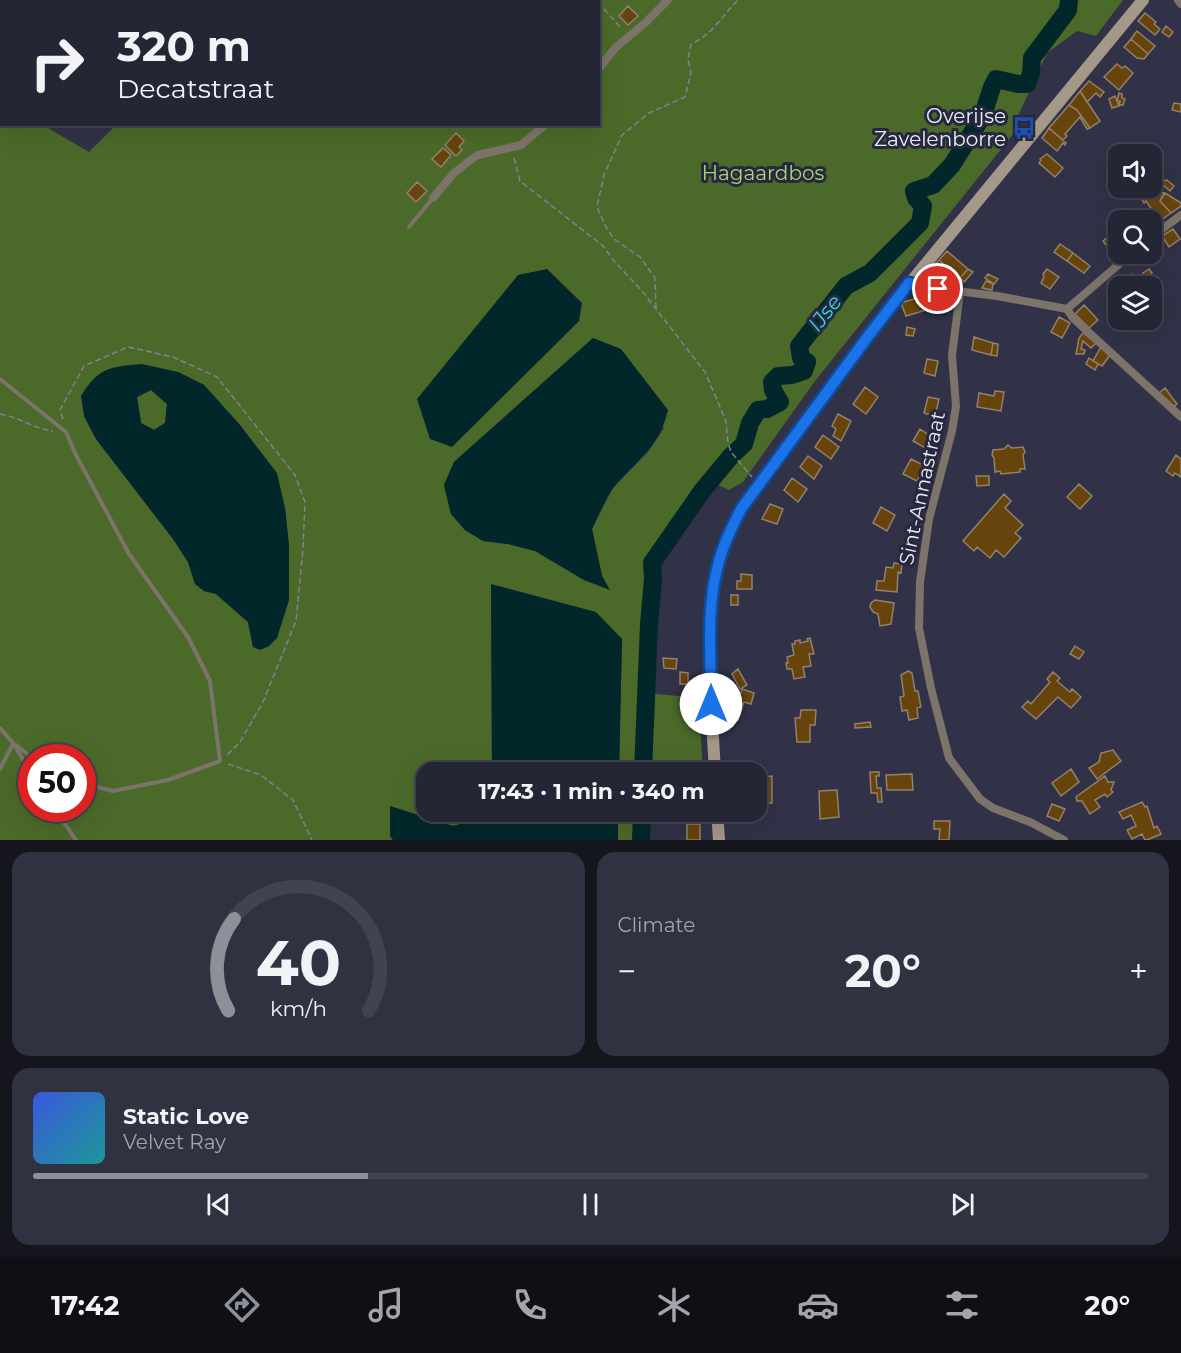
<!DOCTYPE html>
<html lang="en">
<head>
<meta charset="utf-8">
<style>
	:root { --surface:#252635; --page:#313241; --text:#f1f3f6; --muted:#a3a5ad; --line:#424350; --accent:#8c9099 }
	body { margin:0; font-family:Montserrat,sans-serif; background:var(--page); color:var(--text); height:100vh; display:flex; flex-direction:column; font-size:22px; white-space:nowrap }
	* { box-sizing:border-box; margin:0 }
	p { font-size:20px; color:var(--muted) }
	.icon { flex:none; width:33px; height:33px; fill:none; stroke:currentColor; stroke-width:2; stroke-linecap:round; stroke-linejoin:round }
	.map { position:relative; height:840px; overflow:hidden }
	.panel { display:flex; flex-direction:column; gap:12px; padding:12px; background:#14151d; flex:1 }
	.panel>* { flex:none }
	.guide { position:absolute; left:0px; top:0px; width:600px; height:126px; box-shadow:0 6px 24px #0002,0 0 0 2px var(--line); background:#252635; color:var(--text); overflow:hidden }
	.controls { position:absolute; left:1108px; top:144px; display:grid; gap:12px }
	.controls a { display:grid; place-items:center; width:54px; height:54px; border-radius:12px; background:var(--surface); box-shadow:0 6px 24px #0002,0 0 0 2px var(--line); font-size:30px }
	.speed { position:absolute; left:18px; top:744px; display:flex; gap:12px; font-size:30px; font-weight:700; text-align:center }
	.speed>* { display:grid; place-content:center; width:78px; height:78px; border-radius:50%; background:var(--surface); box-shadow:0 6px 24px #0002,0 0 0 2px var(--line); line-height:1 }
	.speed .limit { border:9px solid #d22; background:#fff; color:#111 }
	.pin { position:absolute; display:grid; place-items:center; width:51px; height:51px; color:#fff; margin:-26px; border:3px solid #fff; border-radius:50%; box-shadow:0 2px 6px #0007 }
	.me { position:absolute; width:66px; margin:-33px; rotate:0deg; stroke-linejoin:round; filter:drop-shadow(0 0 4px #0008) }
	.turn { display:flex; align-items:center; gap:21px; height:126px; padding:0 18px; font-size:27px }
	.turn .icon { width:78px; height:78px; stroke-width:2.5 }
	.turn b { display:block; font-size:42px; line-height:51px }
	.big { font-size:45px; font-weight:700; line-height:1.1 }
	.panel .card { flex:1; display:flex; flex-direction:column; justify-content:center; gap:9px; min-width:0; padding:0 21px; border-radius:18px; background:var(--page) }
	.panel .dial { align-items:center; gap:0 }
	.dial svg { height:156px; overflow:visible; fill:none; stroke:var(--line); stroke-width:7; stroke-linecap:round; text-anchor:middle }
	.dial text { fill:var(--text); stroke:none }
	.song { display:flex; align-items:center; gap:18px }
	.cover { width:72px; height:72px; border-radius:9px; background:linear-gradient(135deg,hsl(230 70% 55%),hsl(180 70% 35%)) }
	.played { height:6px; border-radius:3px; background:linear-gradient(90deg,var(--accent) 30%,var(--line) 30%) }
	.keys { display:flex; justify-content:space-around; direction:ltr }
	.heat { display:flex; justify-content:space-between; align-items:center; font-size:33px; direction:ltr }
	.panel .tiles { flex:1; display:grid; gap:12px; grid-template-columns:1fr 1fr }
	.card:last-child { grid-column:span 2 }
	.trip { position:absolute; left:416px; top:762px; width:351px; height:60px; border-radius:18px; background:var(--surface); box-shadow:0 6px 24px #0002,0 0 0 2px var(--line); font-weight:700; line-height:60px; text-align:center }
	.tabs { display:flex; height:96px; justify-content:space-around; align-items:center; background:#0f0f15; color:var(--muted) }
	.tabs .icon { width:42px; height:42px }
	.tabs .selected { color:var(--accent) }
	.tabs b { font-size:27px; color:var(--text) }
	.map>svg:first-child { display:block }
	.green { fill:#4b6a29; fill-rule:evenodd }
	.water { fill:#02272a; fill-rule:evenodd }
	.lines { fill:none; stroke-linecap:round; stroke-linejoin:round }
	.river { stroke:#02272a; stroke-width:18 }
	.building { fill:#67440c; stroke:#92816c; stroke-width:1.5 }
	.path { stroke:#808193; stroke-width:1.5; stroke-dasharray:6 3; stroke-linecap:butt }
	.lane { stroke:#7c746b; stroke-width:4 }
	.street { stroke:#7c746b; stroke-width:8 }
	.secondary { stroke:#a49889; stroke-width:12 }
	.route-casing { stroke:#114b97; stroke-width:15 }
	.route { stroke:#1a73e8; stroke-width:10 }
	.labels { text-anchor:middle; stroke-width:6; stroke-linejoin:round; paint-order:stroke }
	.poi-label { font-size:20px; fill:#ecedfb; stroke:#27283d; text-anchor:end }
	.park-label { font-size:20px; fill:#a7d678; stroke:#27283d }
	.street-label { font-size:20px; fill:#ecedfb; stroke:#27283d }
	.water-label { font-size:21px; font-style:italic; fill:#26dae6; stroke:#27283d }
</style>
</head>
<body>
<div class="map">
<svg width="1181" height="840" viewBox="0 0 1181 840">
	<rect width="100%" height="100%" fill="#313247"/>
	<path class="green" d="M 211,0 L 1123,0 L 1096,36 L 1077,31 L 1047,53 L 1017,118 L 1018,128 L 815,381 L 743,482 L 729,490 L 710,481 L 652,563 L 653,579 L 646,693 L 689,697 L 699,704 L 703,772 L 619,772 L 622,639 L 491,585 L 492,772 L 426,772 L 426,812 L 485,812 L 472,821 L 453,826 L 390,807 L 390,836 L 393,840 L 0,840 L 0,100 L 2,124 L 43,125 L 89,152 L 116,125 L 598,124 L 598,2 ZM 593,338 L 664,428 L 648,452 L 613,488 L 592,529 L 602,576 L 609,589 L 584,580 L 535,551 L 508,544 L 483,541 L 465,530 L 451,514 L 444,485 L 454,462 ZM 178,372 L 204,385 L 240,425 L 285,508 L 289,546 L 289,600 L 253,647 L 248,622 L 216,594 L 204,591 L 195,584 L 188,562 L 173,539 L 96,439 L 84,416 ZM 32,758 L 82,758 L 82,808 L 32,808 Z
		M 151,390 L 167,404 L 165,423 L 154,430 L 141,423 L 137,397 Z
		M 618,812 L 642,812 L 641,840 L 618,840 Z"/>
	<path class="water" d="M 547,269 L 582,303 L 579,321 L 452,447 L 430,439 L 417,399 L 518,275 Z
		M 593,338 L 621,349 L 668,410 C 659,449 637,458 614,487 C 605,498 599,515 592,529 L 602,576 L 610,590 L 584,580 L 535,551 L 508,544 L 483,541 L 465,530 L 451,514 L 444,485 L 454,462 Z
		M 142,364 L 178,372 L 204,385 L 240,425 L 277,473 L 285,508 L 289,546 L 289,600 L 277,638 L 269,646 L 260,650 L 253,647 L 248,622 L 216,594 L 204,591 L 195,584 L 188,562 L 173,539 L 96,439 L 84,416 L 81,396 C 99,367 109,367 142,364 ZM 151,390 L 167,404 L 165,423 L 154,430 L 141,423 L 137,397 Z
		M 491,584 L 596,612 L 622,639 L 619,772 L 492,772 Z
		M 390,806 L 453,826 L 472,821 L 485,812 L 618,812 L 618,840 L 393,840 L 390,836 Z"/>
	<g class="lines">
		<path class="river" d="M 643,772 L 649,624 L 653,579 L 652,563 L 702,491 L 731,456 L 744,444 L 750,423 L 758,410 L 767,409 L 780,402 L 773,390 L 772,382 L 778,376 L 792,375 L 804,371 L 807,362 L 801,358 L 799,346 L 846,286 L 870,273 L 920,223 L 923,206 L 916,198 L 914,191 L 933,185 L 952,165 L 983,115 L 992,87 L 996,79 L 1018,84 L 1027,84 L 1031,73 L 1032,58 L 1068,10 L 1069,0
			M 641,840 L 642,812"/>
	</g>
	<path class="building" d="M 628,6 L 638,16 L 628,25 L 619,16 Z
		M 1145,13 L 1156,22 L 1154,24 L 1160,29 L 1155,35 L 1138,21 Z
		M 1166,26 L 1173,32 L 1169,37 L 1162,32 Z
		M 1137,31 L 1155,46 L 1148,54 L 1131,39 Z
		M 1131,39 L 1148,54 L 1144,59 L 1137,58 L 1124,47 Z
		M 1117,64 L 1122,68 L 1125,66 L 1133,73 L 1119,90 L 1104,77 Z
		M 1089,81 L 1104,92 L 1100,97 L 1096,93 L 1087,102 L 1080,91 Z
		M 1080,91 L 1100,121 L 1090,128 L 1077,110 L 1069,105 Z
		M 1119,93 L 1122,94 L 1122,98 L 1125,99 L 1123,105 L 1119,105 L 1120,101 L 1117,101 Z
		M 1115,96 L 1119,106 L 1112,108 L 1109,99 Z
		M 1174,103 L 1181,104 L 1181,112 L 1172,110 Z
		M 1069,105 L 1077,110 L 1090,128 L 1087,129 L 1080,117 L 1065,134 L 1067,136 L 1063,140 L 1049,128 Z
		M 1049,128 L 1066,143 L 1065,145 L 1063,143 L 1057,151 L 1042,138 Z
		M 456,133 L 464,141 L 459,147 L 462,150 L 456,156 L 445,145 Z
		M 443,148 L 451,155 L 441,167 L 432,159 Z
		M 1047,154 L 1063,168 L 1055,177 L 1039,163 L 1041,160 L 1040,159 Z
		M 1167,180 L 1174,186 L 1170,191 L 1160,182 Z
		M 417,182 L 427,191 L 416,202 L 407,193 Z
		M 1135,188 L 1144,188 L 1152,196 L 1156,189 L 1164,193 L 1160,201 L 1171,213 L 1160,221 L 1146,201 L 1144,203 Z
		M 1165,193 L 1181,203 L 1181,206 L 1171,213 L 1160,201 Z
		M 1173,229 L 1180,239 L 1169,247 L 1162,236 Z
		M 1110,235 L 1115,239 L 1119,236 L 1119,252 L 1114,255 L 1103,241 Z
		M 1060,244 L 1073,253 L 1067,261 L 1054,252 Z
		M 947,251 L 968,269 L 960,278 L 939,260 Z
		M 1073,253 L 1090,266 L 1084,273 L 1067,261 Z
		M 939,260 L 949,269 L 940,279 L 929,270 Z
		M 968,269 L 973,272 L 964,282 L 960,278 Z
		M 1047,269 L 1059,277 L 1050,289 L 1041,283 L 1044,277 L 1043,274 Z
		M 1149,269 L 1152,273 L 1150,275 L 1157,284 L 1152,288 L 1152,286 L 1133,286 L 1132,285 L 1129,286 L 1124,280 L 1132,274 L 1138,282 L 1145,277 L 1143,273 Z
		M 988,274 L 998,279 L 994,284 L 985,278 Z
		M 986,281 L 993,284 L 992,290 L 982,288 Z
		M 920,297 L 926,310 L 906,316 L 901,303 Z
		M 1084,305 L 1098,320 L 1089,328 L 1075,314 Z
		M 1059,317 L 1070,323 L 1062,338 L 1051,332 Z
		M 907,327 L 915,329 L 913,336 L 906,335 Z
		M 1083,333 L 1096,343 L 1091,348 L 1083,341 L 1081,349 L 1085,350 L 1084,354 L 1076,354 L 1079,338 Z
		M 974,337 L 993,343 L 991,355 L 972,350 Z
		M 993,343 L 998,344 L 997,356 L 991,355 Z
		M 1101,347 L 1110,355 L 1102,366 L 1093,361 Z
		M 1089,358 L 1098,364 L 1095,370 L 1086,364 Z
		M 927,359 L 938,361 L 935,376 L 924,373 Z
		M 865,387 L 878,397 L 866,414 L 853,404 Z
		M 1165,388 L 1177,404 L 1173,407 L 1159,393 Z
		M 995,391 L 1004,392 L 1001,411 L 977,407 L 979,393 L 994,396 Z
		M 928,397 L 939,399 L 935,416 L 924,413 Z
		M 838,414 L 851,421 L 841,441 L 833,436 L 836,429 L 832,426 Z
		M 920,429 L 935,439 L 929,450 L 913,441 Z
		M 823,435 L 839,447 L 831,459 L 815,447 Z
		M 1008,445 L 1012,448 L 1023,447 L 1025,452 L 1023,455 L 1025,469 L 1020,469 L 1020,472 L 1001,474 L 1000,471 L 995,472 L 994,458 L 992,455 L 993,450 L 1004,449 Z
		M 1176,455 L 1181,459 L 1181,477 L 1175,473 L 1173,476 L 1166,471 Z
		M 808,456 L 822,466 L 814,479 L 800,467 Z
		M 911,459 L 925,466 L 917,481 L 903,474 Z
		M 976,476 L 989,476 L 989,485 L 977,486 Z
		M 792,478 L 807,489 L 798,502 L 784,490 Z
		M 1079,484 L 1092,496 L 1080,509 L 1067,497 Z
		M 1004,494 L 1011,501 L 1005,508 L 1023,525 L 1015,533 L 1021,538 L 1004,557 L 996,550 L 990,558 L 977,547 L 974,551 L 963,541 Z
		M 770,504 L 783,509 L 777,524 L 762,519 Z
		M 881,507 L 895,515 L 887,531 L 873,523 Z
		M 894,563 L 902,564 L 901,573 L 898,572 L 897,592 L 876,590 L 877,581 L 884,581 L 886,567 L 893,568 Z
		M 741,574 L 752,575 L 752,589 L 737,589 L 737,581 L 741,581 Z
		M 731,595 L 738,595 L 738,605 L 731,605 Z
		M 875,600 L 894,603 L 891,624 L 880,626 L 878,614 L 873,612 L 870,607 L 871,603 Z
		M 810,638 L 814,654 L 809,654 L 811,666 L 803,667 L 805,677 L 794,679 L 792,669 L 787,669 L 786,663 L 788,663 L 787,657 L 794,655 L 792,644 L 795,644 L 795,641 L 800,640 L 800,643 L 808,641 L 807,639 Z
		M 1075,646 L 1084,652 L 1079,659 L 1070,654 Z
		M 663,658 L 677,659 L 676,669 L 664,668 Z
		M 738,669 L 747,685 L 740,689 L 732,674 Z
		M 908,671 L 912,673 L 915,691 L 918,691 L 921,707 L 917,708 L 918,718 L 909,720 L 907,710 L 902,711 L 900,697 L 904,696 L 901,675 Z
		M 680,672 L 688,673 L 688,684 L 680,684 Z
		M 1053,672 L 1060,678 L 1057,681 L 1070,692 L 1072,689 L 1081,697 L 1071,708 L 1058,697 L 1036,719 L 1022,707 L 1028,701 L 1031,704 L 1050,682 L 1047,679 Z
		M 742,689 L 754,693 L 751,704 L 744,702 L 738,720 L 733,718 Z
		M 801,710 L 816,710 L 815,725 L 810,725 L 810,742 L 797,742 L 795,718 L 800,718 Z
		M 870,722 L 871,727 L 855,728 L 855,724 Z
		M 1113,750 L 1121,761 L 1097,779 L 1089,768 L 1099,762 L 1101,753 Z
		M 1071,769 L 1079,782 L 1061,796 L 1052,783 Z
		M 870,772 L 879,772 L 879,776 L 876,776 L 877,788 L 881,788 L 882,802 L 878,802 L 877,793 L 871,793 Z
		M 912,774 L 913,790 L 887,790 L 886,775 Z
		M 772,776 L 772,803 L 756,803 L 756,787 L 763,786 L 763,777 Z
		M 1105,776 L 1108,782 L 1114,782 L 1111,790 L 1113,792 L 1107,797 L 1105,794 L 1095,800 L 1100,807 L 1090,814 L 1082,801 L 1077,801 L 1076,797 Z
		M 837,790 L 839,817 L 820,819 L 819,791 Z
		M 1142,802 L 1145,807 L 1147,806 L 1154,828 L 1157,826 L 1161,834 L 1147,840 L 1145,840 L 1142,834 L 1132,839 L 1127,830 L 1136,826 L 1131,815 L 1123,819 L 1119,812 Z
		M 1052,804 L 1065,809 L 1059,821 L 1047,816 Z
		M 934,821 L 950,821 L 949,840 L 939,840 L 940,829 L 934,829 Z
		M 687,824 L 700,824 L 700,840 L 687,840 Z"/>
	<g class="lines">
		<path class="path" d="M 218,0 L 219,2
			M 355,2 L 357,0
			M 598,2 L 621,28
			M 514,158 L 520,181 L 603,246 L 614,261 L 642,291 L 705,372 L 726,421 L 728,443 L 731,452 L 752,477
			M 656,308 L 655,278 L 640,257 L 614,239 L 606,227 L 597,207 L 604,175 L 622,135 L 649,113 L 685,97 L 691,73 L 688,59 L 691,44 C 712,35 722,16 738,0
			M 0,414 C 19,417 34,429 53,431
			M 63,419 L 60,410 L 84,366 L 128,347 L 173,357 L 217,377 L 295,475 L 305,502 L 303,549 L 296,621 L 263,702 L 240,742 L 227,755
			M 228,764 L 261,775 L 293,800 L 312,840"/>
		<path class="lane" d="M 409,227 L 433,198
			M 0,379 L 66,432 L 75,453 L 129,554 L 188,637 L 210,681 L 220,761 L 168,780 L 113,791 L 82,783
			M 0,728 L 13,743 L 32,774
			M 16,745 L 32,758
			M 0,769 L 13,744
			M 54,808 L 76,840"/>
		<path class="street" d="M 1178,0 L 1181,4
			M 598,70 L 615,48 L 645,23 L 668,0
			M 433,198 L 453,174 L 469,161 L 478,155 L 521,145 L 546,124
			M 1152,237 L 1181,215
			M 909,283 L 917,286 L 997,296 L 1067,309 L 1131,254
			M 960,292 L 952,355 L 956,406 L 952,431 L 929,519 L 920,582 L 919,628 L 931,688 L 949,758 L 980,799 L 993,808 L 1030,822 L 1064,840
			M 1067,309 L 1073,318 L 1181,417"/>
		<path class="secondary" d="M 715,772 L 711,704 L 711,607 L 718,566 L 731,530 L 741,509 L 878,322 L 1143,0
			M 717,812 L 719,840"/>
	</g>
	<g class="lines">
		<g class="route-casing">
			<path id="route" d="M 711,704 C 711,658 706,609 718,565 C 723,545 732,527 741,509 L 866,339 L 909,283 L 938,289"/>
		</g>
		<use href="#route" class="route"/>
	</g>
	<defs>
		<g id="bus-bare" transform="scale(1.8)"><path d="M-5-6H5V4H4V6H2V4H-2V6H-4V4H-5ZM-3.5-4V0h7V-4ZM-3.5 1.2v1.5H-2V1.2ZM2 1.2v1.5H3.5V1.2Z" fill="#1a4fb4" stroke="#27283d" stroke-width="2.5" paint-order="stroke"/></g>
	</defs>
	<g fill-rule="evenodd">
		<use href="#bus-bare" x="1024" y="128"/>
	</g>
	<g class="labels">
		<g class="poi-label">
			<text x="1006" y="123">Overijse<tspan x="1006" dy="23">Zavelenborre</tspan></text>
		</g>
		<g class="park-label">
			<text x="763" y="180">Hagaardbos</text>
		</g>
		<g class="street-label">
			<text transform="translate(922 488) rotate(-78)" y="7">Sint-Annastraat</text>
		</g>
		<g class="water-label">
			<text transform="translate(825 313) rotate(-52)" y="7">IJse</text>
		</g>
	</g>
</svg>
<div class="controls">
<a><svg class="icon" aria-label="sound" viewBox="0 0 24 24"><path d="M4 9h4l5-4v14l-5-4H4zM17 9q2 3 0 6"/></svg></a>
<a><svg class="icon" aria-label="search" viewBox="0 0 24 24"><circle cx="10" cy="10" r="6"/><path d="M15 15l6 6"/></svg></a>
<a><svg class="icon" aria-label="layers" viewBox="0 0 24 24"><path d="M12 4l9 5-9 5-9-5zM3 14l9 5 9-5"/></svg></a>
</div>
<div class="speed"><div class="limit">50</div></div>
<div class="pin" style="left:938px;top:289px;background:#d93025"><svg class="icon" aria-label="arrive" viewBox="0 0 24 24"><path d="M6 21V4h12l-3 4 3 4H6"/></svg></div>
<svg class="me" style="left:711px;top:704px" viewBox="-20 -20 40 40"><circle r="19" fill="#fff"/><path d="M0-13L10 11 0 6-10 11z" fill="#1a73e8"/></svg>
<div class="trip">17:43 · 1 min · 340 m</div>
<div class="guide">
<div class="turn"><svg class="icon" aria-label="right" viewBox="0 0 24 24"><path d="M7 20v-9h11M14 6l5 5-5 5"/></svg><div><b>320 m</b>Decatstraat</div></div>
</div>
</div>
<section class="panel">
<div class="tiles">
<div class="card dial"><svg viewBox="0 0 100 80">
<path d="M14 69A42 42 0 1 1 86 69"/>
<path d="M14 69A42 42 0 0 1 17 22" stroke="#8c9099"/>
<text x="50" y="56" font-size="32" font-weight="700">40</text>
<text x="50" y="72" font-size="11">km/h</text>
</svg></div>
<div class="card"><p>Climate</p>
<div class="heat"><a>−</a><b class="big">20°</b><a>+</a></div>
</div>
<div class="card">
<div class="song"><i class="cover"></i><div><b>Static Love</b><p>Velvet Ray</p></div></div>
<div class="played"></div>
<div class="keys"><svg class="icon" aria-label="previous" viewBox="0 0 24 24"><path d="M18 5L8 12l10 7zM5 5v14"/></svg><svg class="icon" aria-label="pause" viewBox="0 0 24 24"><path d="M8 5v14M16 5v14"/></svg><svg class="icon" aria-label="next" viewBox="0 0 24 24"><path d="M6 5l10 7-10 7zM19 5v14"/></svg></div>
</div>
</div>
</section>
<nav class="tabs">
<b>17:42</b>
<svg class="icon selected" aria-label="directions" viewBox="0 0 24 24"><path d="M12 3l9 9-9 9-9-9zM9 14v-3h6M13 9l2 2-2 2"/></svg>
<svg class="icon" aria-label="music" viewBox="0 0 24 24"><path d="M9 18V5l10-2v13"/><circle cx="6" cy="18" r="3"/><circle cx="16" cy="16" r="3"/></svg>
<svg class="icon" aria-label="phone" viewBox="0 0 24 24"><path d="M5 4h4l2 5-3 2q2 4 5 5l2-3 5 2v4C11 20 4 13 5 4z"/></svg>
<svg class="icon" aria-label="climate" viewBox="0 0 24 24"><path d="M12 3v18M4 7l16 10M4 17L20 7"/></svg>
<svg class="icon" aria-label="car" viewBox="0 0 24 24"><path d="M5 17H2v-5l4-1 3-4h7l3 4 3 1v5h-3M9 17h6M6 11h13"/><circle cx="7" cy="17" r="2"/><circle cx="17" cy="17" r="2"/></svg>
<svg class="icon" aria-label="filters" viewBox="0 0 24 24"><path d="M4 7h16M4 17h16"/><circle cx="9" cy="7" r="2"/><circle cx="15" cy="17" r="2"/></svg>
<b>20°</b>
</nav>
</body>
</html>
